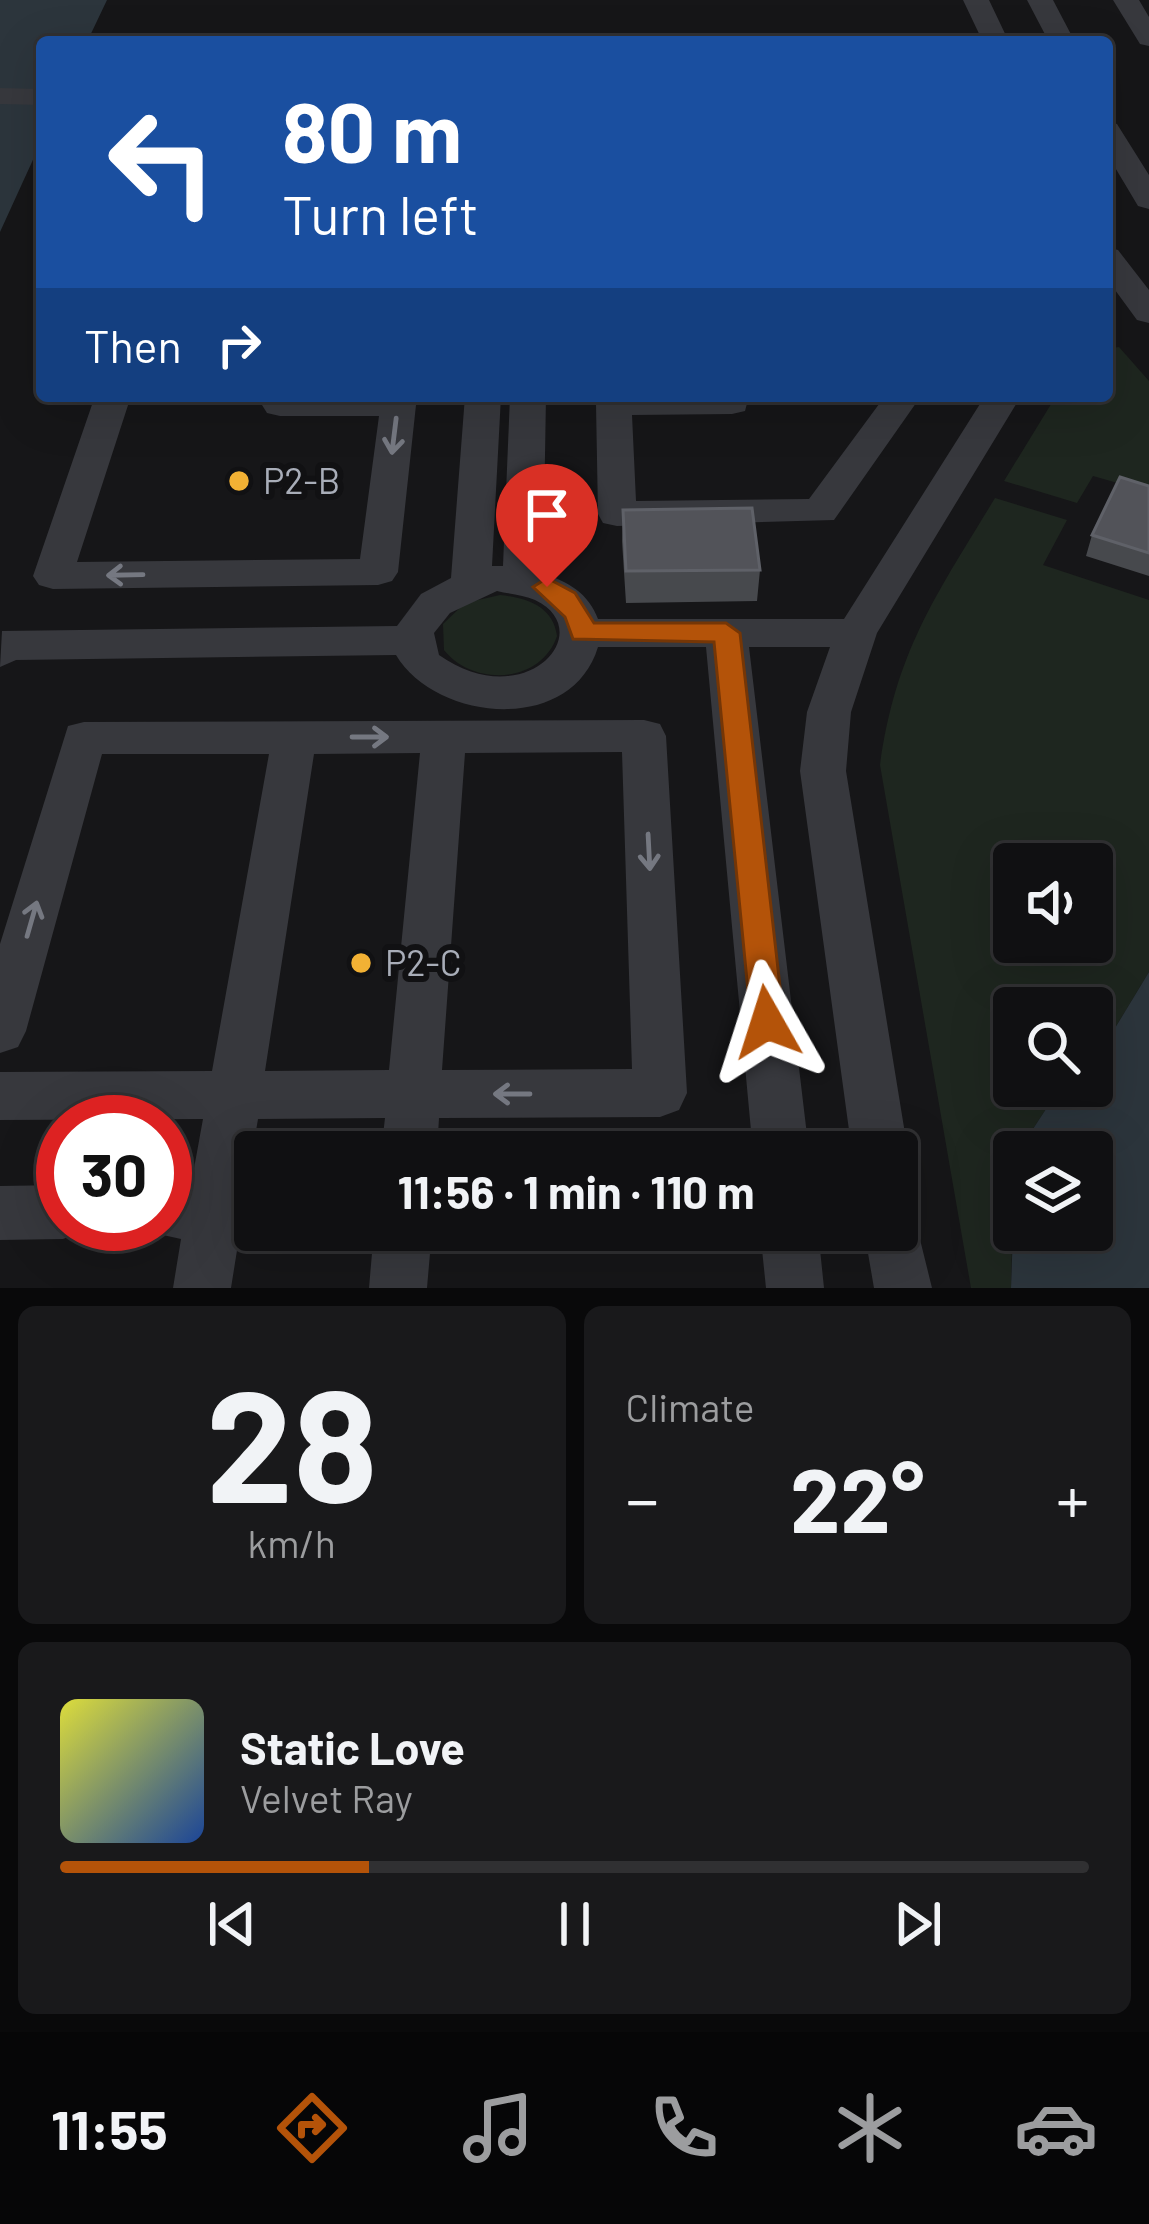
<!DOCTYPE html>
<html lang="en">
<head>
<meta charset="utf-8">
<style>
	:root { --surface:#101012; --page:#19191b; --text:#f1f3f6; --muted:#9c9d9f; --line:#303032; --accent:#b45309 }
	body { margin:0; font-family:Barlow,sans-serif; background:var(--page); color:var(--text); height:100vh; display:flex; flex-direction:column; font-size:45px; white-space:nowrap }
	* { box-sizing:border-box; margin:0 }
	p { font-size:39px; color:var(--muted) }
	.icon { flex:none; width:66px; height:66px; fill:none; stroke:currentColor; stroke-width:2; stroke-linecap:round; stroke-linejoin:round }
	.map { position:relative; height:1288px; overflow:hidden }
	.side { display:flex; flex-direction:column; gap:18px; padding:18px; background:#09090a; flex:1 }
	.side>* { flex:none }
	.banner { position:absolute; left:36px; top:36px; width:1077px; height:366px; border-radius:12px; box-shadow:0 12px 48px #0002,0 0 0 3px var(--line); background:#1a4fa0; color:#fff; overflow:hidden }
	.controls { position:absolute; left:993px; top:843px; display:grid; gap:24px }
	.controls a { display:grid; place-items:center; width:120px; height:120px; border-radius:12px; background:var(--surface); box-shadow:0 12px 48px #0002,0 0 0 3px var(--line); font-size:60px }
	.speed { position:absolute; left:36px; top:1095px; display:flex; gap:24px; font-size:60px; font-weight:700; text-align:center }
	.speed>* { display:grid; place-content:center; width:156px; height:156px; border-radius:50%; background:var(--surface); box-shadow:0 12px 48px #0002,0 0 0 3px var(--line); line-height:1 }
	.speed .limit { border:18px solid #d22; background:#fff; color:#111 }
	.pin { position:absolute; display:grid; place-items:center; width:102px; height:102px; color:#fff; margin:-123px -51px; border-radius:50% 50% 50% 0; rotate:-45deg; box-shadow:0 0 12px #0007 }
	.pin .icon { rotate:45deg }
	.me { position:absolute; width:132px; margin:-66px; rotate:354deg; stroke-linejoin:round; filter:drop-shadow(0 0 9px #0008) }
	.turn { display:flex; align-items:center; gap:42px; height:252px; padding:0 48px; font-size:54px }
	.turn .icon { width:156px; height:156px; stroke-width:2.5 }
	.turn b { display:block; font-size:84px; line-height:102px }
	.then { display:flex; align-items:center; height:114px; padding:0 48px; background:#0003; gap:24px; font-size:45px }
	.big { font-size:90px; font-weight:700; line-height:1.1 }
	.side .tile { flex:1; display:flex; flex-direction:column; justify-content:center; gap:18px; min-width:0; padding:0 42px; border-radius:18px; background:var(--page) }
	.side .dial { align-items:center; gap:0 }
	.dial b { font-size:156px; line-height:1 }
	.song { display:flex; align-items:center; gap:36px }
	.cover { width:144px; height:144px; border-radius:18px; background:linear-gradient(135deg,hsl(60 70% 55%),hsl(220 70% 35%)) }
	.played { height:12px; border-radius:6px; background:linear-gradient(90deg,var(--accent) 30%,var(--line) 30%) }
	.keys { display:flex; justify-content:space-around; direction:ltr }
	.heat { display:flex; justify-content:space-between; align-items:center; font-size:66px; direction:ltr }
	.side .tiles { flex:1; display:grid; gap:18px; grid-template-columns:1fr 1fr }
	.tile:last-child { grid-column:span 2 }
	.trip { position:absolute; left:234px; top:1131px; width:684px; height:120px; border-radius:12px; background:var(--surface); box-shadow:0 12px 48px #0002,0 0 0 3px var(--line); font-weight:700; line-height:120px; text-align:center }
	.dock { display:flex; height:192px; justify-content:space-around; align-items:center; background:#060607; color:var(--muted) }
	.dock .icon { width:84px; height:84px }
	.dock .on { color:var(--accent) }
	.dock b { font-size:54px; color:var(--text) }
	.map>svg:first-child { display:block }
	.green { fill:#1e261f; fill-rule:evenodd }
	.water { fill:#2c353c }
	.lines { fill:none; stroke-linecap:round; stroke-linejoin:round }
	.minor { fill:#37383d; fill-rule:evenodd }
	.wall { fill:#47494d }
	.building { fill:#525359; stroke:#5f6168; stroke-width:3 }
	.oneway { stroke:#757881 }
	.route { fill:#b45309; stroke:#753606; stroke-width:3 }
	.poi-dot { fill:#f2b134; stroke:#111113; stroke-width:4.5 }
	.labels { text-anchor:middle; stroke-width:12; stroke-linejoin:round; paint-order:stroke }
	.poi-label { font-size:36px; fill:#a8adb8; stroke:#111113; text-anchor:start }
</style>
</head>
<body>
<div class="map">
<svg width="1149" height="1288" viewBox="0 0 1149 1288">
	<rect width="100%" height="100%" fill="#161618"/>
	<path class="green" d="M 1119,347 L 1149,381 L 1149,492 L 1093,476 L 1077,503 L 1004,481 L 1056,396 L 1107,396 L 1107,349 Z
		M 995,498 L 1067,520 L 1043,565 L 1149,600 L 1149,972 L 1109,1038 L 1092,1054 L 1092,1008 L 1014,1008 L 1014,1086 L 1061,1086 L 1031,1132 L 1025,1152 L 1014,1152 L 1011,1288 L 971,1288 L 880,765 C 896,650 937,594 995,498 ZM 1014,864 L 1092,864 L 1092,942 L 1014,942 Z
		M 500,595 C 527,598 553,606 557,636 C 541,684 473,687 444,650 L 443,624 L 465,603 Z"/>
	<path class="water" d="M 0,0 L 107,0 L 87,42 L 42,42 L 42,140 L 0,232 Z
		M 1149,972 L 1149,1288 L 1011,1288 L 1014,1202 L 1014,1230 L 1092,1230 L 1092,1152 L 1025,1152 L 1031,1132 L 1061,1086 L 1092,1086 L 1092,1054 L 1109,1038 Z"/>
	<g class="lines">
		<path class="minor" d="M 963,0 L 989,0 L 1009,42 L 983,42 Z
			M 1027,0 L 1053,0 L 1075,42 L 1049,42 Z
			M 1113,0 L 1139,0 L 1149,17 L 1149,46 L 1140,44 Z
			M 0,88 L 42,89 L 42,105 L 0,104 Z
			M 1107,121 L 1117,124 L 1149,175 L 1149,209 L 1138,206 L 1107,154 Z
			M 1107,247 L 1118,250 L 1149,290 L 1149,323 L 1137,320 L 1107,279 Z
			M 95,396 L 131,396 L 77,562 L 360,559 L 379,416 L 280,416 L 267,413 L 262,405 L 264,396 L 411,397 L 416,405 L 398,572 L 392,581 L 378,585 L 53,589 L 39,585 L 33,576 Z
			M 465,396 L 501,396 L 492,566 L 503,566 L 510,396 L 546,396 L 543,574 C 568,581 589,594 598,619 L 844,619 L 985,396 L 1021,396 L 877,633 L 851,712 L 846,771 L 908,1152 L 900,1170 L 897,1152 L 852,1152 L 800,771 L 807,712 L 830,647 L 749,647 L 809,1152 L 753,1152 L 706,647 L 598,647 C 571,736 435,721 396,655 L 16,660 L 0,667 L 2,631 L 397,626 L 421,594 L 451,578 ZM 497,591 C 509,594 524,595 535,600 C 600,631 525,716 439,655 L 434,633 L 450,613 Z
			M 601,396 L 749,396 L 745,411 L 732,414 L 632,415 L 636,501 L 809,499 L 885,396 L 921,396 L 834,520 L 617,526 L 603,523 L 598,514 L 596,404 Z
			M 644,720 L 660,724 L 666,736 L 687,1093 L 679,1110 L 660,1117 L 439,1118 L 437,1152 L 381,1152 L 385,1118 L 258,1119 L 247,1184 L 255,1184 L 255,1230 L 275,1230 L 239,1238 L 231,1288 L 173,1288 L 181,1239 L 145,1231 L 142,1224 L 165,1224 L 165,1185 L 191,1185 L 203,1119 L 0,1120 L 0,1072 L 212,1071 L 269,754 L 102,754 L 26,1031 L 18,1047 L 0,1053 L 0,944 L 68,726 L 84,722 ZM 622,752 L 632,1069 L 442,1070 L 465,753 ZM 420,753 L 389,1070 L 265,1071 L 314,754 Z
			M 63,1185 L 63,1224 L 86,1224 L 83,1231 L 63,1239 L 0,1240 L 0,1186 Z
			M 897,1204 L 913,1211 L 932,1288 L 874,1288 L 864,1230 L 897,1230 Z
			M 374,1230 L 432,1230 L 427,1288 L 369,1288 Z
			M 760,1230 L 818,1230 L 824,1288 L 766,1288 Z"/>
	</g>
	<path class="wall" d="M 1149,486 L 1149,576 L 1086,556 L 1092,535 Z
		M 623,510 L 760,570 L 757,601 L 626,603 L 622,541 Z"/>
	<path class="building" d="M 1120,477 L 1149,486 L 1149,553 L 1092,535 Z
		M 752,508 L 760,570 L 626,571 L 623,510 Z"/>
	<defs><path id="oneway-shaft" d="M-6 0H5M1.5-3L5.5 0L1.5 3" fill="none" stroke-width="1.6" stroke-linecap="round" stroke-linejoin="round" transform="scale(3)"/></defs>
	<g class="oneway">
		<use href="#oneway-shaft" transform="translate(394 436) rotate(97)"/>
		<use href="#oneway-shaft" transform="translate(125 575) rotate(179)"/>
		<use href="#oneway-shaft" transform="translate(370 737)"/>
		<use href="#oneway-shaft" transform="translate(649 852) rotate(87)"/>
		<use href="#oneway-shaft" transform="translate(32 919) rotate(-74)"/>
		<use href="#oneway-shaft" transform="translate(512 1094) rotate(180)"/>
	</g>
	<path class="route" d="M 547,578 L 575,593 L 594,623 L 726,623 L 740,633 L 784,1022 L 779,1033 L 767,1037 L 755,1033 L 751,1022 L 714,642 L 573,639 L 565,617 L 533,587 Z"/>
	<g class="poi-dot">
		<circle cx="239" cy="481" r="12"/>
		<circle cx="361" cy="963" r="12"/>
	</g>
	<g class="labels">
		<g class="poi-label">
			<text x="263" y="494">P2-B</text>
			<text x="385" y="976">P2-C</text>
		</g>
	</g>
</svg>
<div class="controls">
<a><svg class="icon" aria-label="sound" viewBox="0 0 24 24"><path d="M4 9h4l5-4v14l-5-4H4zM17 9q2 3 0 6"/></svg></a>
<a><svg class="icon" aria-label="search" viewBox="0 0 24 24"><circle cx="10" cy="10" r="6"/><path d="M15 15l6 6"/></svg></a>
<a><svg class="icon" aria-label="layers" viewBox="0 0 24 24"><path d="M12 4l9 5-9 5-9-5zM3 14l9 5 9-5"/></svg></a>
</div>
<div class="speed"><div class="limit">30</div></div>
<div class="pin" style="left:547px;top:587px;background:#d93025"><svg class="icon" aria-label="arrive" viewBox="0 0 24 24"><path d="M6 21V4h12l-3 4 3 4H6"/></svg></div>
<svg class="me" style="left:767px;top:1022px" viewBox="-20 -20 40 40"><path d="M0-17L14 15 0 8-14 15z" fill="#b45309" stroke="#fff" stroke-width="4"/></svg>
<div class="trip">11:56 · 1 min · 110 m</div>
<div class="banner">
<div class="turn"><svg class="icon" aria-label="left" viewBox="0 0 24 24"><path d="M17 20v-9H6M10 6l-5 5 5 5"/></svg><div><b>80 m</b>Turn left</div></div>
<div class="then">Then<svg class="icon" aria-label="right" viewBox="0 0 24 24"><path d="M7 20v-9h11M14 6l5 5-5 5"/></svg></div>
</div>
</div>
<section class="side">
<div class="tiles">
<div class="tile dial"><b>28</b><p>km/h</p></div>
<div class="tile"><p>Climate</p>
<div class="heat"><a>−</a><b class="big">22°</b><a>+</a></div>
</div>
<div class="tile">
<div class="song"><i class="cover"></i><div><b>Static Love</b><p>Velvet Ray</p></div></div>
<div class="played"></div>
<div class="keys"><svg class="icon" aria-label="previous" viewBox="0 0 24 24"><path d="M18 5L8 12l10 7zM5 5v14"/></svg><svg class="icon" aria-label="pause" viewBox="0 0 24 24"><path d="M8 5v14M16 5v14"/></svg><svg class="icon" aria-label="next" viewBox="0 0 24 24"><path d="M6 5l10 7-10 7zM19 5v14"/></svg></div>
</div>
</div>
</section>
<nav class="dock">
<b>11:55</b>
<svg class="icon on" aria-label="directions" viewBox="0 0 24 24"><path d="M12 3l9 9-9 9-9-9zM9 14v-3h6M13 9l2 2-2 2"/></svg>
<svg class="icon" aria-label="music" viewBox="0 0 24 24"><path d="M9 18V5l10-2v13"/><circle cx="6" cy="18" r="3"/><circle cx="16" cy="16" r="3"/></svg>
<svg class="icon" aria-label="phone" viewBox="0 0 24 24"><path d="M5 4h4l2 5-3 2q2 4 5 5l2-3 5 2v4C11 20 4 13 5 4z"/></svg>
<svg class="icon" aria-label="climate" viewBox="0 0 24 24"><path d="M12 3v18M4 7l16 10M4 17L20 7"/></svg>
<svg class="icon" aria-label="car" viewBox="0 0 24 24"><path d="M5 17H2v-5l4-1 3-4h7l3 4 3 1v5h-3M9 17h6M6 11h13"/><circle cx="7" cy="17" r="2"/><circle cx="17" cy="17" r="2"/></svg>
</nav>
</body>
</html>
